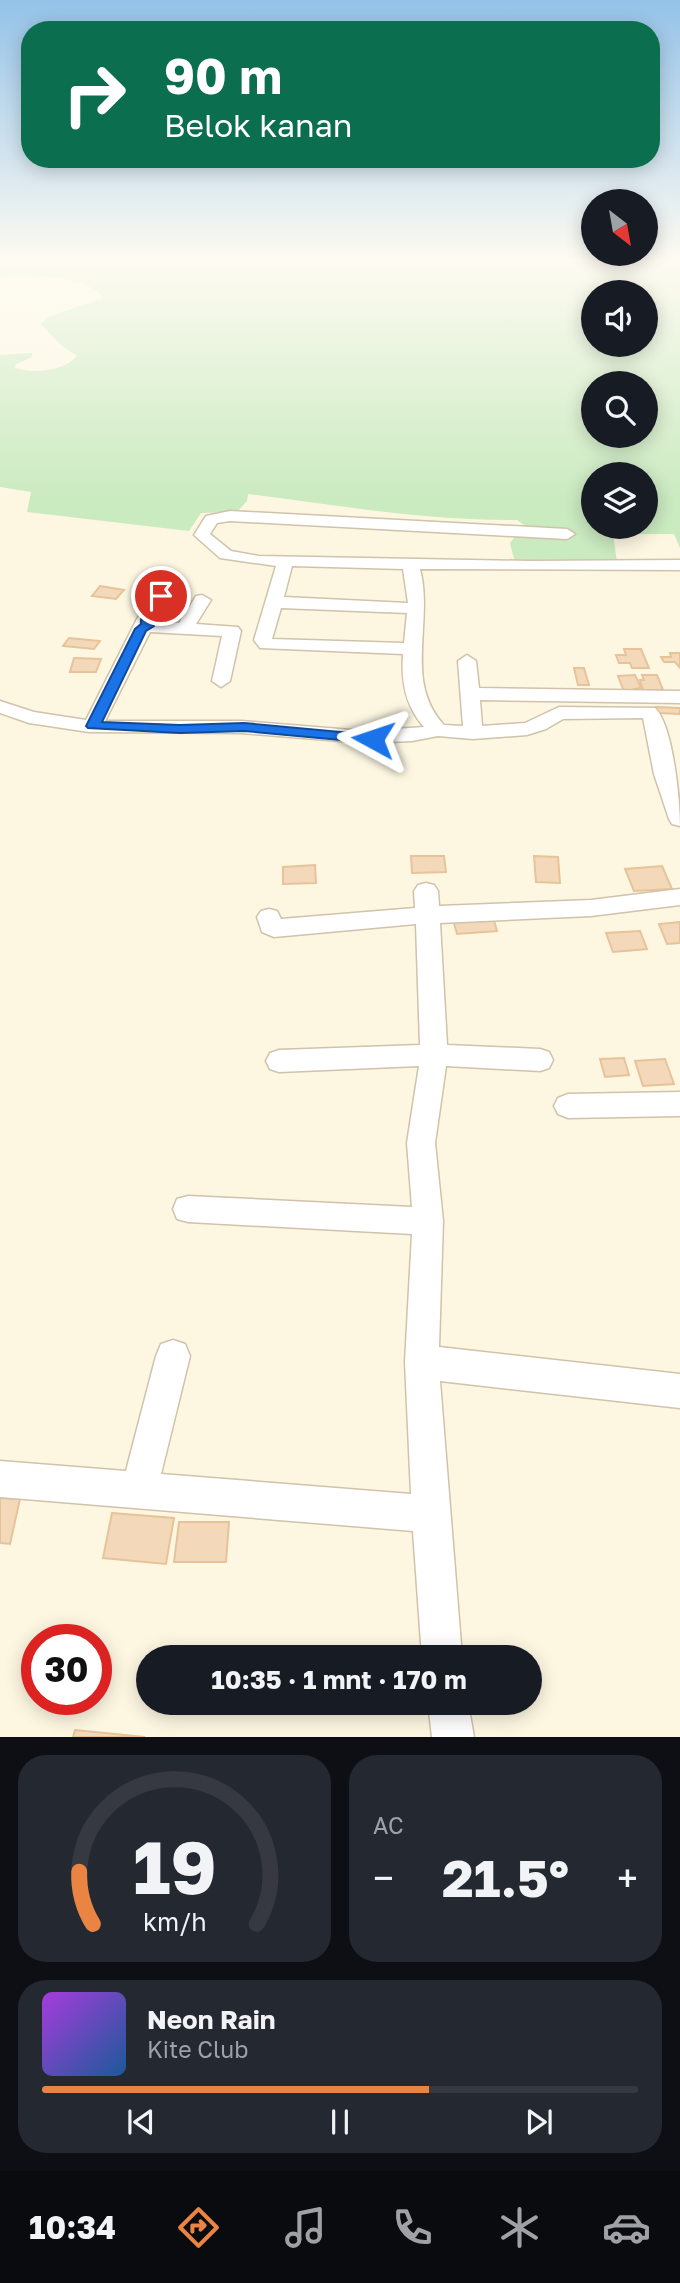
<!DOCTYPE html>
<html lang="id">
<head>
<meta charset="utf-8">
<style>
	:root { --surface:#171b24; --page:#242831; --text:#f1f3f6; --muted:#9ea1a6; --line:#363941; --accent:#ea8443 }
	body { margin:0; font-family:"Golos Text",sans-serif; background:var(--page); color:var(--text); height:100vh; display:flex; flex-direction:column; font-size:26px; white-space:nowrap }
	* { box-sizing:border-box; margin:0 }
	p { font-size:23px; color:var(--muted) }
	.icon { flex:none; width:38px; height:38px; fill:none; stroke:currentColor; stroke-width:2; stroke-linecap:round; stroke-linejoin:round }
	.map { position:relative; height:1737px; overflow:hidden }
	.panel { display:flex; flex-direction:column; gap:18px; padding:18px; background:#0d0f14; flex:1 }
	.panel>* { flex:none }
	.hud { position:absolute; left:21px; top:21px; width:639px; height:147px; border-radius:28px; box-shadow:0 4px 18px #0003; background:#0b6e4f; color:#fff; overflow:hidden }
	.needle { width:46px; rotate:149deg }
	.buttons { position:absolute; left:581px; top:189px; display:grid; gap:14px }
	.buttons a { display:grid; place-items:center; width:77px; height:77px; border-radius:50%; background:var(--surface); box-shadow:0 4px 18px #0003; font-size:35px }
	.speed { position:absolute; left:21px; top:1624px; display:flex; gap:14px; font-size:35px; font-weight:700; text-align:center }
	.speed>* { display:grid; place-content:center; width:91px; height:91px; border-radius:50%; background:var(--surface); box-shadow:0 4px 18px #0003; line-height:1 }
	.speed .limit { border:10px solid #d22; background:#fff; color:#111 }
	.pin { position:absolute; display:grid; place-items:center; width:60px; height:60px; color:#fff; margin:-30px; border:4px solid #fff; border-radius:50%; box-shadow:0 2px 7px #0007 }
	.me { position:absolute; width:77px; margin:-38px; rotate:275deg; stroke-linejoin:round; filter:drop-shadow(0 0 5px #0008) }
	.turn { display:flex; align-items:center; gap:24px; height:147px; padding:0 28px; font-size:32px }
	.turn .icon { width:91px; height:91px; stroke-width:2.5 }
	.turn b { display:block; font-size:49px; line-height:60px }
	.big { font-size:52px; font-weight:700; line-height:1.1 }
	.panel .card { flex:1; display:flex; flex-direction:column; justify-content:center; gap:10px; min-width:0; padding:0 24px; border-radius:28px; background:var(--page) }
	.panel .dial { align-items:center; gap:0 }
	.dial svg { height:182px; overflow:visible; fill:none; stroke:var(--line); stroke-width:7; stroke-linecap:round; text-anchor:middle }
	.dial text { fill:var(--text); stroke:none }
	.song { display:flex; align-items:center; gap:21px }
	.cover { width:84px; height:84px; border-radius:10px; background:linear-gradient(135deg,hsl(280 70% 55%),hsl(210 70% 35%)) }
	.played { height:7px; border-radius:4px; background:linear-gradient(90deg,var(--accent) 65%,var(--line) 65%) }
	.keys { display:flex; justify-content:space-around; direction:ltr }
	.heat { display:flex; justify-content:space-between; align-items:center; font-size:38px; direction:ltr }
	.panel .tiles { flex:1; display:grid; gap:18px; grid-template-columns:1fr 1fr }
	.card:last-child { grid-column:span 2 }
	.trip { position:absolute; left:136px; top:1645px; width:406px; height:70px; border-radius:35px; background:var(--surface); box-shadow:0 4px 18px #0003; font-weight:700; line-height:70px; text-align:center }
	.menu { display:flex; height:112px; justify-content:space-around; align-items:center; background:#090b0e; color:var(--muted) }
	.menu .icon { width:49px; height:49px }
	.menu .on { color:var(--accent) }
	.menu b { font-size:32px; color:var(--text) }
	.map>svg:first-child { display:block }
	.green { fill:#caeac0; fill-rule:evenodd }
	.building { fill:#f3d9b9; stroke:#e6c399; stroke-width:2 }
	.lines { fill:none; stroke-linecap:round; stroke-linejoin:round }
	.street-casing { stroke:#d0c2ab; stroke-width:3 }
	.street { fill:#fff; fill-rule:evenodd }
	.route { fill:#1a73e8; stroke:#114b97; stroke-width:2 }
</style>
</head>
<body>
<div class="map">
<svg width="680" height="1737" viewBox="0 0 680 1737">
	<rect width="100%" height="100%" fill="#fdf7e2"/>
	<path class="green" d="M 10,259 L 680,259 L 680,548 L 674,534 L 613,534 L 617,562 L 515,563 L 510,543 L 524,525 L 517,520 C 426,521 338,505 248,494 L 247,501 L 237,512 L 201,513 L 189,531 L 27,512 L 31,492 L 0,487 L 0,355 L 32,353 L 32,357 L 16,364 L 15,368 C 34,374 64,371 77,356 L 61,345 L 41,324 L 48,317 L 103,298 C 91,276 24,273 0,275 L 0,260 ZM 593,292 L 646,292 L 646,345 L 593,345 ZM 593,383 L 646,383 L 646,436 L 593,436 ZM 593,474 L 646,474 L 646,527 L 593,527 Z"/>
	<path class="building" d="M 100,586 L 124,590 L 116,599 L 92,596 Z
		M 69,638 L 100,641 L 94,649 L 63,646 Z
		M 624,649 L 641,649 L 649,668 L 632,668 L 630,663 L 619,663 L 616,655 L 626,655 Z
		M 670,653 L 680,653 L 680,668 L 675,662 L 664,662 L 661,657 L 671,657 Z
		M 74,658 L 101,659 L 96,672 L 70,672 Z
		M 574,668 L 584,668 L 589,685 L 578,685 Z
		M 635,675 L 641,688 L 634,689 L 636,693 L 625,694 L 618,676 Z
		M 642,675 L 657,675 L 663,690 L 643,690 L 640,680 L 644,680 Z
		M 656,707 L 680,708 L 680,714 L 658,713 Z
		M 411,856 L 444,856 L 446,872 L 412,873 Z
		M 534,856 L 558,857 L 560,883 L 536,882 Z
		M 315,865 L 316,883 L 283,884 L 283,867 Z
		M 662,866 L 672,889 L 634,891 L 625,869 Z
		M 492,913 L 497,931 L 457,934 L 452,916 Z
		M 680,922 L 680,943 L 667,944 L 659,924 Z
		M 640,931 L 647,949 L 613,952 L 606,933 Z
		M 624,1058 L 629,1075 L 605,1077 L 600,1059 Z
		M 665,1059 L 674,1084 L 643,1086 L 635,1061 Z
		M 0,1498 L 20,1499 L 10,1544 L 0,1543 Z
		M 112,1513 L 174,1518 L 166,1564 L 103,1558 Z
		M 179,1522 L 229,1522 L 226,1562 L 174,1562 Z
		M 75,1730 L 145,1737 L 73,1737 Z"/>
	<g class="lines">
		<g class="street-casing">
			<path id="street" d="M 230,511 L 567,529 L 575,534 L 567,539 L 230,521 L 217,523 L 210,534 L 231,551 L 259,556 L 529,561 L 680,560 L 680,570 L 420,569 C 434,622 403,681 444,725 L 463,726 L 458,661 L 467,655 L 476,661 L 479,688 L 680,691 L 680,703 L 480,700 L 482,726 L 525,723 L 559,707 L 655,708 C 673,725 680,800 680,826 L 672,824 L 669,819 L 654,774 L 643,718 L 563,719 L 546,729 L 527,735 L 473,739 L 438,736 L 412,741 L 364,743 L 242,733 L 89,732 L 29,723 L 0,713 L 0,701 L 34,712 L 86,720 L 137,619 L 155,592 L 161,591 L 169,596 L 155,621 L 179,623 L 196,596 L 202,595 L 211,600 L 196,624 L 238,627 L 241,631 L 230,681 L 221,687 L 212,681 L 222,636 L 150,632 L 105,721 L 242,721 L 364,731 L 424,727 C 405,706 401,681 403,654 L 260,648 L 254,640 L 276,566 L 220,558 L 194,535 L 206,516 ZM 292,566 L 403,569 L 408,603 L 284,597 ZM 281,608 L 407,613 L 404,643 L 272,639 Z
				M 426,883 L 434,885 L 438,891 L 439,906 L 591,900 L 680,889 L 680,905 L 591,916 L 440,923 L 447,1045 L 540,1049 L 549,1052 L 553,1060 L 549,1068 L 540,1071 L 446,1066 L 435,1143 L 443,1221 L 439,1347 L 680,1374 L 680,1408 L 440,1381 L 462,1657 L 422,1657 L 413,1531 L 0,1497 L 0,1461 L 126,1471 L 156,1356 L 161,1344 L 173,1340 L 185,1344 L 190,1356 L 161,1474 L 411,1494 L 405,1362 L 412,1234 L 188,1222 L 177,1219 L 173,1209 L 177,1199 L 188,1196 L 412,1207 L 407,1143 L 419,1066 L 279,1072 L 270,1069 L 266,1061 L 270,1053 L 279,1050 L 420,1045 L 416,924 L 274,937 L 262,932 L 257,917 L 261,911 L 269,909 L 277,911 L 281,919 L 415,908 L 414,891 L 418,885 Z
				M 680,1092 L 680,1116 L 568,1118 L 558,1114 L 554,1106 L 558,1098 L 568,1094 Z
				M 428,1703 L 468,1703 L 474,1737 L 432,1737 Z"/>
		</g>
		<use href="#street" class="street"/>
	</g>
	<linearGradient id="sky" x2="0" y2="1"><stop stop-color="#94c2e8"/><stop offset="0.52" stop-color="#fefbf2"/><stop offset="1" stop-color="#fefbf2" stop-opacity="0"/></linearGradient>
	<rect width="680" height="502" fill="url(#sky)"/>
	<path class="route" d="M 157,593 L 167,596 C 161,605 151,614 154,626 L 146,631 L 102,722 L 180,725 L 244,723 L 373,735 L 380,739 L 373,743 L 244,731 L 180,733 L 88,728 L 86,726 L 135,629 L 141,624 C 139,613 151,602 157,593 Z"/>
</svg>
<div class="buttons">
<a><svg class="needle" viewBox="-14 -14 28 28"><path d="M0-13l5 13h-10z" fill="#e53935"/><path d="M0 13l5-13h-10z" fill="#9ea1a6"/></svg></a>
<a><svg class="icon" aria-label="sound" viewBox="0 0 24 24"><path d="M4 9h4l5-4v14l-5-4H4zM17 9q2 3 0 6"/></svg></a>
<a><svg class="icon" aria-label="search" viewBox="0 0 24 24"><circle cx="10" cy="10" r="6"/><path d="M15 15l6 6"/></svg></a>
<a><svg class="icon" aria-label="layers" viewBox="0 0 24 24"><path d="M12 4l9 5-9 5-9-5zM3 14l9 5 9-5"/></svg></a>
</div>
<div class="speed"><div class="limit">30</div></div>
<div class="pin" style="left:161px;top:596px;background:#d93025"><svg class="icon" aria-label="arrive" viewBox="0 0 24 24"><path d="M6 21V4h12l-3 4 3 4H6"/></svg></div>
<svg class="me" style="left:373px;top:739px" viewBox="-20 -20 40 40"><path d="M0-17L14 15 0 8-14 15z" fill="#1a73e8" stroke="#fff" stroke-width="4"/></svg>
<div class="trip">10:35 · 1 mnt · 170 m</div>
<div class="hud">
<div class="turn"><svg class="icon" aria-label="right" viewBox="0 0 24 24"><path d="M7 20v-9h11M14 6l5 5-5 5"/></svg><div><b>90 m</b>Belok kanan</div></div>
</div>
</div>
<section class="panel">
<div class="tiles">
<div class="card dial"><svg viewBox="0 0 100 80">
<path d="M14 69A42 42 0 1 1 86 69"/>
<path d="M14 69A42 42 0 0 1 8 46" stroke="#ea8443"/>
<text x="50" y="56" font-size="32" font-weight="700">19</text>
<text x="50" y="72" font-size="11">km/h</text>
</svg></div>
<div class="card"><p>AC</p>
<div class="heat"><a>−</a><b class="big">21.5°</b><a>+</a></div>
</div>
<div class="card">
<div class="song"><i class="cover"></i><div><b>Neon Rain</b><p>Kite Club</p></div></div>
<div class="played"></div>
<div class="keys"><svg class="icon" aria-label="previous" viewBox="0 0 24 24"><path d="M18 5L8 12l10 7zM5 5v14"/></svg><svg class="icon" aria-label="pause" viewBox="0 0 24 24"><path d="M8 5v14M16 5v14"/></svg><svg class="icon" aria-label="next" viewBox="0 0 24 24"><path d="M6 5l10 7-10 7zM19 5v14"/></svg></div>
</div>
</div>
</section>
<nav class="menu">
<b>10:34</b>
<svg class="icon on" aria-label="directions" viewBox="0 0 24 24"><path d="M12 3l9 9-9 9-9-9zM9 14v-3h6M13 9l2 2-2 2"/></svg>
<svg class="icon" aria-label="music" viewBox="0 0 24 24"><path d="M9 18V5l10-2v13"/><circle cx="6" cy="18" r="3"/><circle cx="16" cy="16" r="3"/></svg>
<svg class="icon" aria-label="phone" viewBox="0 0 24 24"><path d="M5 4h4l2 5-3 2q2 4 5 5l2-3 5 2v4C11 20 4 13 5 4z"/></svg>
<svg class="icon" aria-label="climate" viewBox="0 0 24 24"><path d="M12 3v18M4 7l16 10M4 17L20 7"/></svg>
<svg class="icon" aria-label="car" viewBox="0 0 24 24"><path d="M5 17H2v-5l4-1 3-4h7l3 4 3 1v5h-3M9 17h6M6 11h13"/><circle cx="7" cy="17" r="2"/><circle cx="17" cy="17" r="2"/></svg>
</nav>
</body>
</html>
